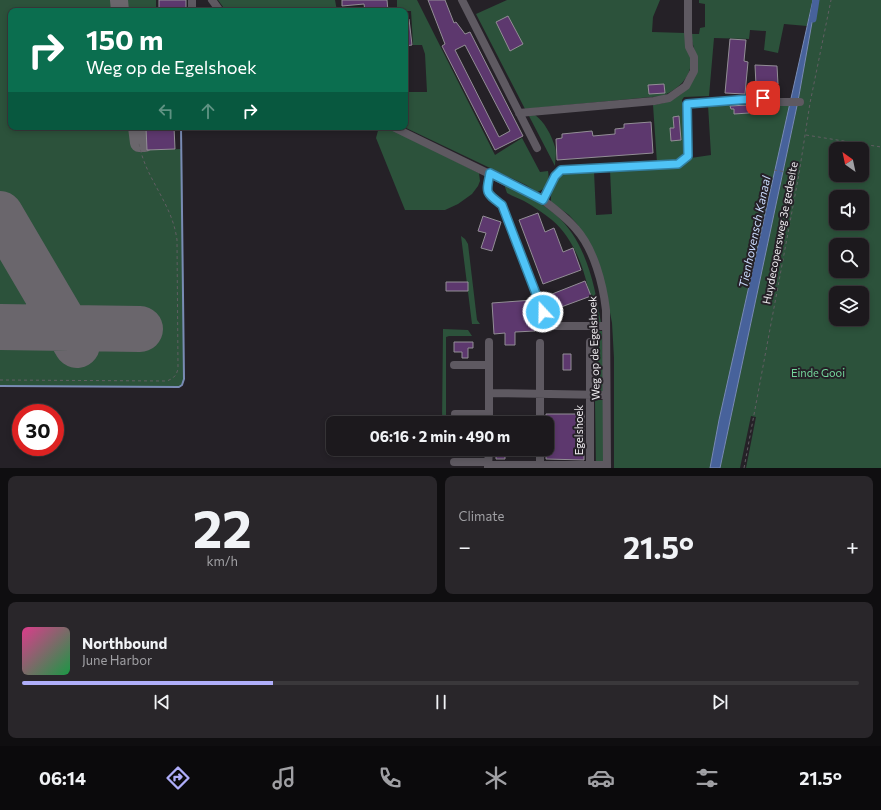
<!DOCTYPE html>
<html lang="en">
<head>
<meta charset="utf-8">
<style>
	:root { --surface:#1c191d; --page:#29262a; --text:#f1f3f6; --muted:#a0a0a4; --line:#3a383b; --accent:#afaefa }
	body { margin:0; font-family:Commissioner,sans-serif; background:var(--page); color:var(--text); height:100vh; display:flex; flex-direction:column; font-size:15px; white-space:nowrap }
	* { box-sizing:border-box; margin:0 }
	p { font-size:13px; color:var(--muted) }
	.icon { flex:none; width:22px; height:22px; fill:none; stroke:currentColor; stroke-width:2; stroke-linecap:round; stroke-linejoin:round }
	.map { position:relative; height:468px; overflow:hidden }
	.sheet { display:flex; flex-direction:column; gap:8px; padding:8px; background:#0f0e10; flex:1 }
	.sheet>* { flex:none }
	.banner { position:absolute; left:8px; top:8px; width:400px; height:122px; border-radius:8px; box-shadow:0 2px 6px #0003,0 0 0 1px var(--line); background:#0b6e4f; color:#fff; overflow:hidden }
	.needle { width:26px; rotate:327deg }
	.controls { position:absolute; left:829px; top:142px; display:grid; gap:8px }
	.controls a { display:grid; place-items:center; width:40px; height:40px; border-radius:8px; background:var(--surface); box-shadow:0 2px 6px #0003,0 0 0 1px var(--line); font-size:20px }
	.speed { position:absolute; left:12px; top:404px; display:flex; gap:8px; font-size:20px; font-weight:700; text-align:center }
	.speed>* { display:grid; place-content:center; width:52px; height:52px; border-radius:50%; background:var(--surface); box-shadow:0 2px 6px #0003,0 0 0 1px var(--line); line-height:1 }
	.speed .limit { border:6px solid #d22; background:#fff; color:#111 }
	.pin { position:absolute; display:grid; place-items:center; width:34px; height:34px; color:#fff; margin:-17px; border-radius:8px; box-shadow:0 2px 6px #0006 }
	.me { position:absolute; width:44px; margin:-22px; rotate:339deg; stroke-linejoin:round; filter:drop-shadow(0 0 3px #0008) }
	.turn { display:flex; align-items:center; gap:14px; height:84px; padding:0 12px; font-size:18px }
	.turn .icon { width:52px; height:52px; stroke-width:2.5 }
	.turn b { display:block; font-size:28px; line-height:34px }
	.lanes { display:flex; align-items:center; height:38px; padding:0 12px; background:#0003; justify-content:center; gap:20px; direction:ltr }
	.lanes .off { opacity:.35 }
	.big { font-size:30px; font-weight:700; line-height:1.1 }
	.sheet .tile { flex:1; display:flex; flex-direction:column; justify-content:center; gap:6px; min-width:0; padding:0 14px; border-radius:8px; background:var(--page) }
	.sheet .dial { align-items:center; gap:0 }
	.dial b { font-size:52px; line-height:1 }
	.song { display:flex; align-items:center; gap:12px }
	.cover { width:48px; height:48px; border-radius:6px; background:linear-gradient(135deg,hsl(330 70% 55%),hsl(140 70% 35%)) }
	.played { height:4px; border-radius:2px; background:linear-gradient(90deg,var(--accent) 30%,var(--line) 30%) }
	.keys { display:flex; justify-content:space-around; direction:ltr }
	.heat { display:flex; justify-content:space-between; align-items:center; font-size:22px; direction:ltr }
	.sheet .tiles { flex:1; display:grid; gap:8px; grid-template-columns:1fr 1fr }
	.tile:last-child { grid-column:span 2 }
	.trip { position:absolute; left:326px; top:416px; width:228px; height:40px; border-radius:8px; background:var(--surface); box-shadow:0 2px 6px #0003,0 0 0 1px var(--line); font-weight:700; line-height:40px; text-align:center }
	.tabs { display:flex; height:64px; justify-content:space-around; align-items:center; background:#0b0a0c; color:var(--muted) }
	.tabs .icon { width:28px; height:28px }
	.tabs .selected { color:var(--accent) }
	.tabs b { font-size:18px; color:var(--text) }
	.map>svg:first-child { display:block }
	.green { fill:#2c523b; fill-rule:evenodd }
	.water { fill:#47629b; stroke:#798bb4 }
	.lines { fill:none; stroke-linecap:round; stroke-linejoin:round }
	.stream { stroke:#798bb4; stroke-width:2 }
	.canal { stroke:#47629b; stroke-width:7 }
	.taxiway { stroke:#6a666c; stroke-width:18 }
	.runway { stroke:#6a666c; stroke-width:46 }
	.building { fill:#5d386e; stroke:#938e96; fill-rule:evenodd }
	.path { stroke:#615e63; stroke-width:1; stroke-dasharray:3 3; stroke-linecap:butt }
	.minor { stroke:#5e5961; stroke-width:8 }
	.route-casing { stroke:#337fa1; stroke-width:10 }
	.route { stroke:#4fc3f7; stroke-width:7 }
	.labels { text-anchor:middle; stroke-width:4; stroke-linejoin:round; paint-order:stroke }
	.street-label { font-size:11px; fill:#edeaee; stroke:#252127 }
	.park-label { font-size:11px; fill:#74d79c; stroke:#252127 }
	.water-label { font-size:12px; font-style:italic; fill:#c8d9fb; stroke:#252127 }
</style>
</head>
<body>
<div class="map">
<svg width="881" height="468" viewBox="0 0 881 468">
	<rect width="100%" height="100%" fill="#252127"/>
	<path class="green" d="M 0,0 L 156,0 L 156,11 L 11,11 L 11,127 L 133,127 L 136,150 L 182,149 L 184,379 L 182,385 L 179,387 L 0,386 Z
		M 218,0 L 335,0 L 337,11 L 226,11 Z
		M 397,0 L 417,0 L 495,155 L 522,138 L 540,172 L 548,171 C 550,181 547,189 537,192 L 526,185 L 404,127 L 405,127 L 405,61 L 408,92 L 427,92 L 425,54 L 422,45 L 413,45 L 411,11 L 397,11 Z
		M 507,0 L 660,0 L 653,17 L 652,32 L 685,33 C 687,41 691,50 691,58 C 692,77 679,89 662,96 L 525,109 L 476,14 Z
		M 699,0 L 813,0 L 807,26 L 784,24 L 778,53 L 764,50 L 766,31 L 750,30 L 749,39 L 714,38 L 709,96 L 684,97 L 682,100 L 685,152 C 681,164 667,162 657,163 L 653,105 C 669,103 678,98 689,87 L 695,52 L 692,41 L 692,34 L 699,34 L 700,28 L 705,27 L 705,4 L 699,3 Z
		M 816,0 L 881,0 L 881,468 L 746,468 L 756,417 L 751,416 L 740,468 L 720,468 L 798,101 ZM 836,149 L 862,149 L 862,175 L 836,175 ZM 836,197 L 862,197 L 862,223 L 836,223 ZM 836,245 L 862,245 L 862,271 L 836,271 ZM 836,293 L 862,293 L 862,319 L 836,319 Z
		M 708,105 L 790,106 L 719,420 L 710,468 L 614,468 L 614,358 L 612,323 L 608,302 L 577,224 L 569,215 L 551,202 C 550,191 556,177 566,173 L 594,171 L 596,215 L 612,214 L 610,170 L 711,155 Z
		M 535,115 C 544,121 552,136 555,147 C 557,153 555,160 555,166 L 529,116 Z
		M 379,127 L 386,127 L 479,173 L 480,181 L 478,186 L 472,194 L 458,204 L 445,210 L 405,210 L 376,138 Z
		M 504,184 C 522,193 541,202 556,215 C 586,241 595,286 601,323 L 595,323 C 589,287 581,245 552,220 C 543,213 533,206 524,201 C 518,198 512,196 507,193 Z
		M 461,236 L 465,239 L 468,244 L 477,320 L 480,324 L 472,324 Z
		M 443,329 L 468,330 L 472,336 L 449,336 L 446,337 L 446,423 L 442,423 Z
		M 596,331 L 602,331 L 604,393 L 595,393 Z
		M 595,400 L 604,400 L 604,468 L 596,468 Z"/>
	<path class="water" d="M 813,0 L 816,0 L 798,101 L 720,468 L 710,468 L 719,420 Z"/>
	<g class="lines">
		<path class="stream" d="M 0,386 L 179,387 L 182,385 L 184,379 L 181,127"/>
		<path class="canal" d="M 813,19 L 816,0"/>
		<path class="taxiway" d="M 119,0 L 120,11
			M 137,127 L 139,143 L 145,143"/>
		<path class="runway" d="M 0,214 L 77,345
			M 0,327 L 140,329"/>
	</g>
	<path class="building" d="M 159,0 L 186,0 L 186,11 L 159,11 Z
		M 342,0 L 387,0 L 388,11 L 365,11 L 364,4 L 342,6 Z
		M 428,0 L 445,0 L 454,23 L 456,22 L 465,34 L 470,32 L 523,136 L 495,150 L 442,46 L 445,44 ZM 465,45 L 510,131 L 499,137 L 455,50 Z
		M 508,16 L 523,44 L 510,51 L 496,22 Z
		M 405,19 L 409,19 L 412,45 L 405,46 Z
		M 730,39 L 746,40 L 744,61 L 748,62 L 745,94 L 725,93 Z
		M 755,65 L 777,66 L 778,84 L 775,84 L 775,96 L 769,96 L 764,93 L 763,85 L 756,85 Z
		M 664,84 L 665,93 L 649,94 L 648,85 Z
		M 748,105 L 749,113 L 734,114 L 734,109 L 731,109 L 730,106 Z
		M 679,116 L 681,140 L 671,141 L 670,128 L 674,128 L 673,117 Z
		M 651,122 L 653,153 L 557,160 L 556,139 L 562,138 L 562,134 L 592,131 L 593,136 L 615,134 L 615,129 L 624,128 L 624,124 Z
		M 146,127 L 174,127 L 175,149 L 147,150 Z
		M 538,213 L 545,232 L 554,228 L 563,252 L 573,248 L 581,270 L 543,284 L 519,220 Z
		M 483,216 L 501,222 L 492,251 L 481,248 L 486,233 L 478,231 Z
		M 585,281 L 591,296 L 553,310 L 547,296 Z
		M 446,282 L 468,282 L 468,291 L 446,291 Z
		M 533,300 L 535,331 L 515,332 L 515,345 L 505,345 L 505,333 L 494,334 L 492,303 Z
		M 454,342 L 473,342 L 473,348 L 468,348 L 468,358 L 462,358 L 462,352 L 454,352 Z
		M 563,354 L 571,354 L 571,370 L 563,370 Z
		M 546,414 L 584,414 L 584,460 L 546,459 L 547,423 L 546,423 Z
		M 496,449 L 507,449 L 507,455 L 505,455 L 505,459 L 496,459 Z"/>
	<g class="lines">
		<path class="path" d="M 806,135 L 881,147
			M 774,170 L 799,174
			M 0,380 L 167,381 C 174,378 176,376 178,369 L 177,240 C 172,202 145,179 139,143
			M 744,468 L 799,174 L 810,103 L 831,0"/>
		<path class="minor" d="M 212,0 L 220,11
			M 462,0 L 537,148
			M 192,11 L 192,0
			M 519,113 L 654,101 L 669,98 L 686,86 L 694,71 L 694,57 L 689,47 L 688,32 L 688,0
			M 393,127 L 543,200 C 555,209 567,218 576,229 C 594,249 603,284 606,310 L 607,468
			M 490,173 C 486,194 485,192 502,205 L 547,321 L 553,326 L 606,326
			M 543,200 L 555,175 L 561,170 L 677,164 L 688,156 L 687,104 L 763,98 L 766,102 L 800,102
			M 540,343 L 540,423
			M 454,365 L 489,365
			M 489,393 L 606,395
			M 455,414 L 489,414
			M 489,423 L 489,342
			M 454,462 L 488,462
			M 488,465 L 607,465
			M 488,467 L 489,449
			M 540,468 L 540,449
			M 590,468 L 590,342"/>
	</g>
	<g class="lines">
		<g class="route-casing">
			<path id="route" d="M 543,312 L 502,205 C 485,192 486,194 490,173 L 543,200 L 555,176 L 561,170 L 678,164 L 688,156 L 687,104 L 763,98"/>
		</g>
		<use href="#route" class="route"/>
	</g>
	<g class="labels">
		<g class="street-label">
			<text transform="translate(780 233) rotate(-79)" y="4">Huydecopersweg 3e gedeelte</text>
			<text transform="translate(594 348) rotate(-92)" y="4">Weg op de Egelshoek</text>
			<text transform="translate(579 430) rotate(-90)" y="4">Egelshoek</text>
		</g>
		<g class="park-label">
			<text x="818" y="377">Einde Gooi</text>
		</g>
		<g class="water-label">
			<text transform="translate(755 232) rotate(-78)" y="4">Tienhovensch Kanaal</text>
		</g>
	</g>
</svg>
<div class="controls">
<a><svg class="needle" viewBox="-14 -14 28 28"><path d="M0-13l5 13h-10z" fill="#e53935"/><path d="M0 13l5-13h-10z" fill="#a0a0a4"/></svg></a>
<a><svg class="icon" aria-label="sound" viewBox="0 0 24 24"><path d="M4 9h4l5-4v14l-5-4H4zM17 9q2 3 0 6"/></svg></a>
<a><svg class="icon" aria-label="search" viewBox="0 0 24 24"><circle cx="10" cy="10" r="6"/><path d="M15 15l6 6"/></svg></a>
<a><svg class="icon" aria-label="layers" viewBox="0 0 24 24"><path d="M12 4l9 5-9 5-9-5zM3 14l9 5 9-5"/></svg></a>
</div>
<div class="speed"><div class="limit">30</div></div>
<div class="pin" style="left:763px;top:98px;background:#d93025"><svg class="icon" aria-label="arrive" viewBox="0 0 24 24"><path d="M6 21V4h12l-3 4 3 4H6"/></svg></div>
<svg class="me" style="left:543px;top:312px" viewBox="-20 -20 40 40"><circle r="17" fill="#4fc3f7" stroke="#fff" stroke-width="3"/><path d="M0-11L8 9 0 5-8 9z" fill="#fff"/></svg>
<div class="trip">06:16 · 2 min · 490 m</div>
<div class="banner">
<div class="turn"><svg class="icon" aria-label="right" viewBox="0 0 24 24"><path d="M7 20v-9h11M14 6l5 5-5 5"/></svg><div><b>150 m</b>Weg op de Egelshoek</div></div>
<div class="lanes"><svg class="icon off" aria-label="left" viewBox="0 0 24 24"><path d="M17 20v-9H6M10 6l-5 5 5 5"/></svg><svg class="icon off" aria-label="ahead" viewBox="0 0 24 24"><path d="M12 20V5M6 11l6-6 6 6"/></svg><svg class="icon" aria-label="right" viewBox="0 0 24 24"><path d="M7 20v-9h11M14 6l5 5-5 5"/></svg></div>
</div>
</div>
<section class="sheet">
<div class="tiles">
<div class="tile dial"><b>22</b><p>km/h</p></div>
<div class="tile"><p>Climate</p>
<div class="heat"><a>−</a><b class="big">21.5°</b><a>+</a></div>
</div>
<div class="tile">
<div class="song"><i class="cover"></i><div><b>Northbound</b><p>June Harbor</p></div></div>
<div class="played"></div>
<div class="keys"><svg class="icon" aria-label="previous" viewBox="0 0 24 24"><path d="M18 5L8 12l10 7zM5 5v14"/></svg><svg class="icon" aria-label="pause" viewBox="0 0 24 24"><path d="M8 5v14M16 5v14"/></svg><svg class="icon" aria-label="next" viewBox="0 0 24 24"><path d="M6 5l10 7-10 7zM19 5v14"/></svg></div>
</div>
</div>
</section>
<nav class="tabs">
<b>06:14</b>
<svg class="icon selected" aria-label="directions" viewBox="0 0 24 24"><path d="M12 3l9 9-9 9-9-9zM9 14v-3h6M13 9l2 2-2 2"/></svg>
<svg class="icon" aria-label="music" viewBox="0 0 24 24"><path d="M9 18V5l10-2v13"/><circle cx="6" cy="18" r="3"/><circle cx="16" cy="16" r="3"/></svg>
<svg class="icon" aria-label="phone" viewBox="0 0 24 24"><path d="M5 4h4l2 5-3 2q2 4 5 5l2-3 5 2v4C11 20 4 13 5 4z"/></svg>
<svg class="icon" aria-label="climate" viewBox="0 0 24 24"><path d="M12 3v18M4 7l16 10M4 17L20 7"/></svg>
<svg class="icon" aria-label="car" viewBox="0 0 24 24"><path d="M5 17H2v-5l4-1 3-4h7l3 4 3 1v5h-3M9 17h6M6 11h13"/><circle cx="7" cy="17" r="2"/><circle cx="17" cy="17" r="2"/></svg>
<svg class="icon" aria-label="filters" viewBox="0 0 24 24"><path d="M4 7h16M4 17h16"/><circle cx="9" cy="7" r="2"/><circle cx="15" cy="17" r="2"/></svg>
<b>21.5°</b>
</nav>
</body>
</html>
